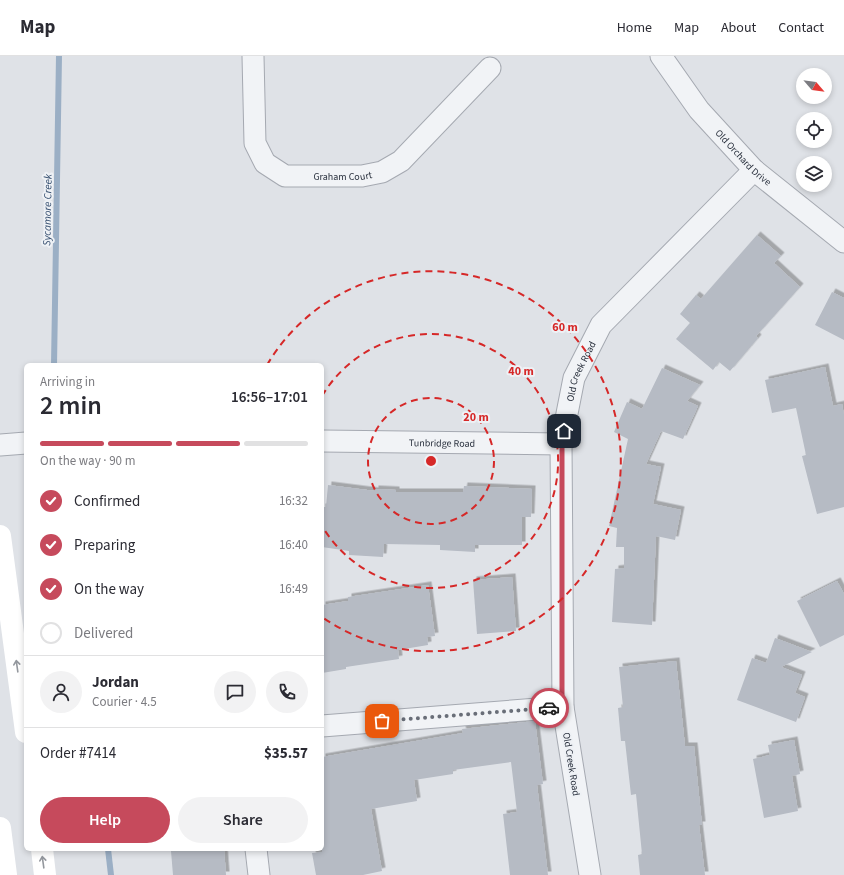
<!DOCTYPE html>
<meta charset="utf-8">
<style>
body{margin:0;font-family:"Source Sans 3",sans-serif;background:#f2f2f3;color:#2b2b33;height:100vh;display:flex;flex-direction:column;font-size:15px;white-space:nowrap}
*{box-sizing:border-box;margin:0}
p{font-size:13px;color:#7c7c81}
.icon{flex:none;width:22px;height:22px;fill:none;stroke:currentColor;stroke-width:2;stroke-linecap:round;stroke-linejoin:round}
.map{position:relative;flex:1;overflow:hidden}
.details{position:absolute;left:24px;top:307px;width:300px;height:488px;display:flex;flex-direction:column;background:#fff;border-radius:6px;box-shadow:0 2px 6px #0003}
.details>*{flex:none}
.needle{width:26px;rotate:118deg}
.fabs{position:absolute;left:796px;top:12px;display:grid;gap:8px}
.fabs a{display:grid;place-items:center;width:36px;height:36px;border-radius:50%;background:#fff;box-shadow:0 2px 6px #0003;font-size:20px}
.pin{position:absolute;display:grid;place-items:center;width:34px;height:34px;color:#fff;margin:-17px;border-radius:8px;box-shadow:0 2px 6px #0006}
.courier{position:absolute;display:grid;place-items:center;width:40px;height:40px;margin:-20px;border:3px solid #c64a5c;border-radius:50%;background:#fff;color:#222;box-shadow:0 1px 5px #0007}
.headline em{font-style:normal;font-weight:600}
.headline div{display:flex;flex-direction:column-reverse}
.headline{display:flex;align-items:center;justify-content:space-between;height:68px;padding:0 16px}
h1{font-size:26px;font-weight:600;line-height:30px}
.bar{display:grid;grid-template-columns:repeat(4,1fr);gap:6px 4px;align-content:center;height:48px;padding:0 16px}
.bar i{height:5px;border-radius:3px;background:#e1e1e2}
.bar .active{background:#c64a5c}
.bar p{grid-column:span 4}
.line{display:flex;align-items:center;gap:10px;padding:0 16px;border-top:1px solid #e1e1e2}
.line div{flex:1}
.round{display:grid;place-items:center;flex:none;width:42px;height:42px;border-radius:21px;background:#f2f2f3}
ol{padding:0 16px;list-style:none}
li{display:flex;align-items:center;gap:12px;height:44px}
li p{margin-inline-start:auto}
li .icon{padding:4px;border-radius:50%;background:#c64a5c;color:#fff;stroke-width:4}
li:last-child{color:#7c7c81}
li i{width:22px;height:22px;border:2px solid #e1e1e2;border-radius:50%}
.button{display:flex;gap:8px;margin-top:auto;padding:8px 16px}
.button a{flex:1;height:46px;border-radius:24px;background:#c64a5c;color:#fff;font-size:16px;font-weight:600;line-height:46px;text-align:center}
.button a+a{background:#f2f2f3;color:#2b2b33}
header{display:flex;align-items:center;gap:24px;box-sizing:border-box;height:56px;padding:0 20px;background:#fff;border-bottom:1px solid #e1e1e2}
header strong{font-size:19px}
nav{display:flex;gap:22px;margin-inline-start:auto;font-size:14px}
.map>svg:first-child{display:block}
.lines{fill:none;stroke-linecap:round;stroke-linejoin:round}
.stream{stroke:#9bafc5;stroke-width:6}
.building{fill:#b6bbc4;filter:url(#shadow)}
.street-casing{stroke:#a5a9b1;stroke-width:23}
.street{stroke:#f1f3f6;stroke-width:21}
.secondary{stroke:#fff;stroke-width:22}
.oneway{stroke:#94989e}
.done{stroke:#696e78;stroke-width:4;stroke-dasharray:0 7.2}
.route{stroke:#c64a5c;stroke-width:5}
.ring{fill:none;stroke:#d62828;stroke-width:2;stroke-dasharray:7 5}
.labels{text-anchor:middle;stroke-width:4;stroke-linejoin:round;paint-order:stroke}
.street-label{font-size:10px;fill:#29303d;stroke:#eef1f5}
.water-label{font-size:11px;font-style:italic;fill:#354e6f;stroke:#eef1f5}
.centre{fill:#d62828;stroke:#eef1f5;stroke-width:2}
.ring-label{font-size:12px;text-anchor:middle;font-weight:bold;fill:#d62828;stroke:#eef1f5;stroke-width:4;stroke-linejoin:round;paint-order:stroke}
</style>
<header>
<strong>Map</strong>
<nav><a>Home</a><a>Map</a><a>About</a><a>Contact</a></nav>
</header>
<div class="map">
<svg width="844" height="819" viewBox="0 0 844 819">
<defs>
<filter id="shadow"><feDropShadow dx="3.5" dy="-3.5" stdDeviation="0" flood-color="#0004"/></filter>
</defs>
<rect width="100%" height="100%" fill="#dfe2e7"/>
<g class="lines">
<!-- stream -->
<g class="stream">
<polyline points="54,309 59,0"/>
<polyline points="108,793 111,819"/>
</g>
</g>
<!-- building -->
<g class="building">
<polygon points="757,179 781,200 774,207 800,231 756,280 758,282 730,315 719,306 713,314 676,283 690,267 680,258 696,239 701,243"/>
<polygon points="832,236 844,242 844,284 815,269"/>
<polygon points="825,311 833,350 842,348 844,359 844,451 817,458 802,400 806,399 796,352 772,357 765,324"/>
<polygon points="662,312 700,329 687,345 698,350 683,383 661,375 646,408 661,411 653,448 681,454 675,484 656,480 652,569 612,566 615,513 624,512 624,491 616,491 617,472 609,470 628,383 614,376 627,346 642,353"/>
<polygon points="328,429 375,435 375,433 396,434 396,436 463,436 464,430 532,433 531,461 522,461 522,489 475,489 475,496 440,494 440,489 384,488 383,501 349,499 349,495 322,491 322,451 326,451"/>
<polygon points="512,521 516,575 477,578 473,524"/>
<polygon points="837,525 844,538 844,579 820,591 797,545"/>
<polygon points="428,529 435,580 427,581 428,589 398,594 399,603 346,611 346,613 322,617 322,549 348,545 348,541"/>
<polygon points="775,582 812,596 781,611 802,619 795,637 805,641 796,666 737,644 752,602 766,607"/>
<polygon points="676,605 685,690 694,690 702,769 699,769 705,819 640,819 638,799 642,798 636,738 631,739 625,685 621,685 618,652 623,651 619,611"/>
<polygon points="535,665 543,728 537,729 548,819 510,819 503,758 517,756 511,706 453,714 453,718 414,724 417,745 371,753 382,815 363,819 316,819 312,797 322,796 322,701 463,677 462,673"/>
<polygon points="794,684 800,718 792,720 798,755 764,762 753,703 770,699 768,689"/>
<polygon points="189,793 224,793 226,819 173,819 171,795"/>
</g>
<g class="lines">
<defs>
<g id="street">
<path id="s1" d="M253 0 255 87 265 107 285 120H362L382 116 401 105 490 12"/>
<path id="s2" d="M661 0 699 54 754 114 844 186"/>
<path id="s3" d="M322 385 561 388"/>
<polyline points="0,389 26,387"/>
<polyline points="322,670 563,651"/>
<polyline points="256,793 259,819"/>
<path id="s4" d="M590 819 563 651 561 388 574 322 601 269 754 114"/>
</g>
</defs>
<!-- street casing -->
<use href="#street" class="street-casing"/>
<!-- street -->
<use href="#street" class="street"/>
<!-- secondary -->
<g class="secondary">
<polyline points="0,480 26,676"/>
<polyline points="0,772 6,819"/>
<polyline points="42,793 45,819"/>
</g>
</g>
<!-- one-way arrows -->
<defs><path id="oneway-shaft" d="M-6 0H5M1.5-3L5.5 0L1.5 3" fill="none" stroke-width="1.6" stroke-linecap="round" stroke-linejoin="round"/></defs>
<g class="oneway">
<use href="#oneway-shaft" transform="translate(17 610) rotate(-98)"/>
<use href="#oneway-shaft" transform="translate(43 806) rotate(-98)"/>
</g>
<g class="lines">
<!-- done -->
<polyline class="done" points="382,665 549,652"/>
<!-- route -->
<polyline class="route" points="549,652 562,651 562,388 564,375"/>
</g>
<!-- distance rings -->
<g class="ring">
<circle cx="431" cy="405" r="63"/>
<path d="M322 340A127 127 0 1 1 322 470"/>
<path d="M267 309A190 190 0 1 1 322 561"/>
</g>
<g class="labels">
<!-- street labels -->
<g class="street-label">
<text dy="4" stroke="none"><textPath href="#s2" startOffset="131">Old Orchard Drive</textPath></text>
<text dy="4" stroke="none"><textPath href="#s1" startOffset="191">Graham Court</textPath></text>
<text dy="4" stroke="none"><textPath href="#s4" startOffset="509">Old Creek Road</textPath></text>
<text dy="4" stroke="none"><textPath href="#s3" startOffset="120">Tunbridge Road</textPath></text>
<text transform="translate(572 708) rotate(81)" y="4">Old Creek Road</text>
</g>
<!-- water labels -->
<g class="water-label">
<text transform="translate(47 154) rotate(-89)" y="4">Sycamore Creek</text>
</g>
</g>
<circle cx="431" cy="405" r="6" class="centre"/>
<g class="ring-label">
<text x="565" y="275">60 m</text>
<text x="521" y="319">40 m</text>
<text x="476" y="365">20 m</text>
</g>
</svg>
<div class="fabs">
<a><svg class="needle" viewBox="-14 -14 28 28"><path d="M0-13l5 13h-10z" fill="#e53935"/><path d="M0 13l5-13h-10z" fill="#7c7c81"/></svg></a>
<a><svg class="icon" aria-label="locate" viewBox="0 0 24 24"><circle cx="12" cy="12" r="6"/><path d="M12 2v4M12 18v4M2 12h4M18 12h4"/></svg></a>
<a><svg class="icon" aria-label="layers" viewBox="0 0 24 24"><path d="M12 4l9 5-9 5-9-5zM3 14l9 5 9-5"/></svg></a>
</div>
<div class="pin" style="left:382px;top:665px;background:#ea580c"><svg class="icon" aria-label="bag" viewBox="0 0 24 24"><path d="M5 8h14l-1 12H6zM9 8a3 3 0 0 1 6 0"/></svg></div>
<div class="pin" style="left:564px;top:375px;background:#1f2937"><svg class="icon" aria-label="home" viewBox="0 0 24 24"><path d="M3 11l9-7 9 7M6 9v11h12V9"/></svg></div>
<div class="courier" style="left:549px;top:652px"><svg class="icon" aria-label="car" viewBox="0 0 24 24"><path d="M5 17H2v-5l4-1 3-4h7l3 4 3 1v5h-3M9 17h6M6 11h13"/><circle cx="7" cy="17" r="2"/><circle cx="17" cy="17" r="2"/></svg></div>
<section class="details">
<div class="headline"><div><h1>2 min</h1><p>Arriving in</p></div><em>16:56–17:01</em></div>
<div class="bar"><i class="active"></i><i class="active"></i><i class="active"></i><i></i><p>On the way · 90 m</p></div>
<ol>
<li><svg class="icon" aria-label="check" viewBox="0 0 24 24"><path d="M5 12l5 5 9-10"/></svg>Confirmed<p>16:32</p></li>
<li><svg class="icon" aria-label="check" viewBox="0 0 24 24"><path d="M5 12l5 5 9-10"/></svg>Preparing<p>16:40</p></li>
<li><svg class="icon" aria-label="check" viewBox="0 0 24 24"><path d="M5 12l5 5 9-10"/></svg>On the way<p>16:49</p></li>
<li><i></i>Delivered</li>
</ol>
<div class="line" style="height:72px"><a class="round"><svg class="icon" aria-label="person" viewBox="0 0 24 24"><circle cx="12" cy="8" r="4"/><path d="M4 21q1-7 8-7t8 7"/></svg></a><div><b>Jordan</b><p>Courier · 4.5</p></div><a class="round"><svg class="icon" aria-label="chat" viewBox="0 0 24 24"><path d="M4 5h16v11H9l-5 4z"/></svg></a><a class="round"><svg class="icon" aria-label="phone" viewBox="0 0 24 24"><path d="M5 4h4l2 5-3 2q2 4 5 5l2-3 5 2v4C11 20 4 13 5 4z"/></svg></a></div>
<div class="line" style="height:52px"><div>Order #7414</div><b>$35.57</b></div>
<div class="button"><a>Help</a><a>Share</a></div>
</section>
</div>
